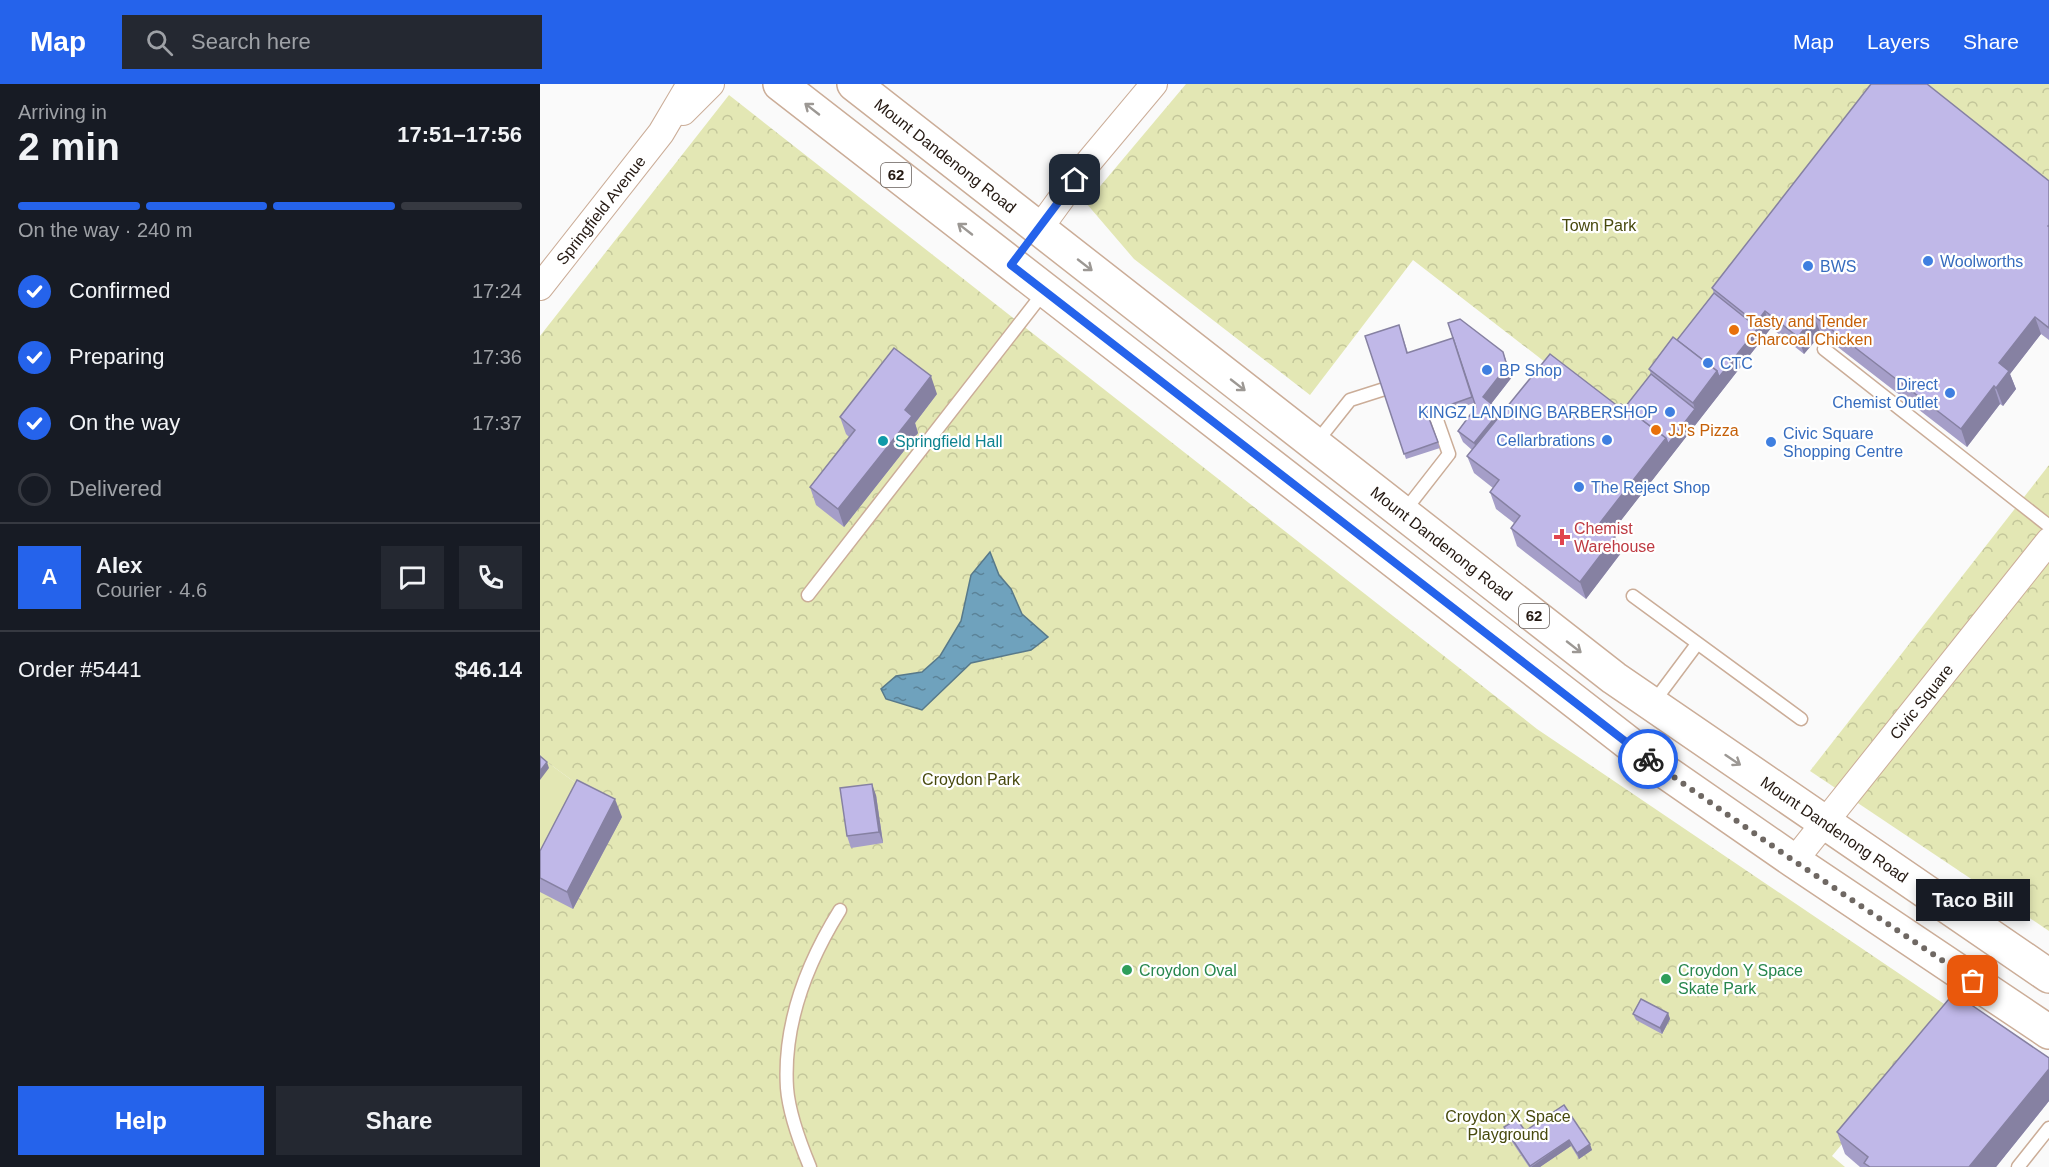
<!DOCTYPE html>
<meta charset="utf-8">
<style>
body{margin:0;font-family:Helvetica,sans-serif;background:#242831;color:#f1f3f6;height:100vh;display:flex;flex-direction:column;font-size:22px;white-space:nowrap}
*{box-sizing:border-box;margin:0}
p{font-size:20px;color:#9ea1a6}
.icon{flex:none;width:33px;height:33px;fill:none;stroke:currentColor;stroke-width:2;stroke-linecap:round;stroke-linejoin:round}
.map{position:relative;flex:1;overflow:hidden}
.details{display:flex;flex-direction:column;background:#171b24;width:540px}
.details>*{flex:none}
.pin{position:absolute;display:grid;place-items:center;width:51px;height:51px;color:#fff;margin:-26px;border-radius:12px;box-shadow:0 3px 9px #0006}
.courier{position:absolute;display:grid;place-items:center;width:60px;height:60px;margin:-30px;border:4px solid #2563eb;border-radius:50%;background:#fff;color:#222;box-shadow:0 2px 8px #0007}
.bubble{position:absolute;height:42px;border-radius:0px;background:#171b24;box-shadow:0 3px 9px #0003;font-size:20px;font-weight:700;line-height:42px;text-align:center}
.head em{font-style:normal;font-weight:700}
.head div{display:flex;flex-direction:column-reverse}
.head{display:flex;align-items:center;justify-content:space-between;height:102px;padding:0 18px}
h1{font-size:39px;font-weight:700;line-height:45px}
.bar{display:grid;grid-template-columns:repeat(4,1fr);gap:9px 6px;align-content:center;height:72px;padding:0 18px}
.bar i{height:8px;border-radius:4px;background:#363941}
.bar .selected{background:#2563eb}
.bar p{grid-column:span 4}
.line{display:flex;align-items:center;gap:15px;padding:0 18px;border-top:2px solid #363941}
.line div{flex:1}
.round{display:grid;place-items:center;flex:none;width:63px;height:63px;border-radius:0px;background:#242831}
ol{padding:0 18px;list-style:none}
li{display:flex;align-items:center;gap:18px;height:66px}
li p{margin-inline-start:auto}
li .icon{padding:6px;border-radius:50%;background:#2563eb;color:#fff;stroke-width:4}
li:last-child{color:#9ea1a6}
li i{width:33px;height:33px;border:3px solid #363941;border-radius:50%}
.action{display:flex;gap:12px;margin-top:auto;padding:12px 18px}
.action a{flex:1;height:69px;border-radius:0px;background:#2563eb;color:#fff;font-size:24px;font-weight:700;line-height:69px;text-align:center}
.action a+a{background:#242831;color:#f1f3f6}
header{display:flex;align-items:center;gap:36px;box-sizing:border-box;height:84px;padding:0 30px;background:#2563eb;color:#fff}
header strong{font-size:28px}
nav{display:flex;gap:33px;margin-inline-start:auto;font-size:21px}
.search{width:420px;height:54px;background:#242831;display:flex;align-items:center;gap:15px;box-sizing:border-box;padding:0 21px;border-radius:0px;color:#9ea1a6;font-size:22px}
main{display:flex;flex:1;min-height:0}
.map>svg:first-child{display:block}
.grass{fill:#e3e7b4}
.park{fill:url(#park-crowns)}
.water{fill:url(#water-ripples);stroke:#58798a;stroke-width:1.5}
.lines{fill:none;stroke-linecap:round;stroke-linejoin:round}
.lane-casing{stroke:#cbad98;stroke-width:15}
.street-casing{stroke:#cbad98;stroke-width:28}
.primary-casing{stroke:#cbad98;stroke-width:36}
.lane{stroke:#fff;stroke-width:12}
.street{stroke:#fff;stroke-width:26}
.primary{stroke:#fff;stroke-width:33}
.wall{fill:#a59ec8}
.shaded-wall{fill:#8681a2}
.building{fill:#c0b8e8;stroke:#8681a2;stroke-width:1.5}
.oneway{stroke:#9c9894}
.done{stroke:#6f6863;stroke-width:6;stroke-dasharray:0 10.8}
.route{stroke:#2563eb;stroke-width:8}
.shop-dot{fill:#3f7fe0;stroke:#fff;stroke-width:2}
.food-dot{fill:#e8710a;stroke:#fff;stroke-width:2}
.culture-dot{fill:#0f9aa8;stroke:#fff;stroke-width:2}
.health-dot{fill:#e0444e;stroke:#fff;stroke-width:2}
.leisure-dot{fill:#2e9e5b;stroke:#fff;stroke-width:2}
.labels{text-anchor:middle;stroke-width:4.5;stroke-linejoin:round;paint-order:stroke}
.shield{fill:#fff;stroke:#665e59;stroke-width:1.5}
.shield-label{font-size:15px;font-weight:bold;fill:#241912}
.street-label{font-size:16px;fill:#241912;stroke:#fff}
.park-label{font-size:16px;fill:#47490d;stroke:#fff}
.shop-label{font-size:16px;fill:#366cbe;stroke:#fff;text-anchor:start}
.food-label{font-size:16px;fill:#c56008;stroke:#fff;text-anchor:start}
.culture-label{font-size:16px;fill:#0d838f;stroke:#fff;text-anchor:start}
.health-label{font-size:16px;fill:#be3a42;stroke:#fff;text-anchor:start}
.leisure-label{font-size:16px;fill:#27864d;stroke:#fff;text-anchor:start}
</style>
<header>
<strong>Map</strong>
<div class="search"><svg class="icon" aria-label="search" viewBox="0 0 24 24"><circle cx="10" cy="10" r="6"/><path d="M15 15l6 6"/></svg>Search here</div>
<nav><a>Map</a><a>Layers</a><a>Share</a></nav>
</header>
<main>
<section class="details">
<div class="head"><div><h1>2 min</h1><p>Arriving in</p></div><em>17:51–17:56</em></div>
<div class="bar"><i class="selected"></i><i class="selected"></i><i class="selected"></i><i></i><p>On the way · 240 m</p></div>
<ol>
<li><svg class="icon" aria-label="check" viewBox="0 0 24 24"><path d="M5 12l5 5 9-10"/></svg>Confirmed<p>17:24</p></li>
<li><svg class="icon" aria-label="check" viewBox="0 0 24 24"><path d="M5 12l5 5 9-10"/></svg>Preparing<p>17:36</p></li>
<li><svg class="icon" aria-label="check" viewBox="0 0 24 24"><path d="M5 12l5 5 9-10"/></svg>On the way<p>17:37</p></li>
<li><i></i>Delivered</li>
</ol>
<div class="line" style="height:108px"><b class="round" style="background:#2563eb;color:#fff">A</b><div><b>Alex</b><p>Courier · 4.6</p></div><a class="round"><svg class="icon" aria-label="chat" viewBox="0 0 24 24"><path d="M4 5h16v11H9l-5 4z"/></svg></a><a class="round"><svg class="icon" aria-label="phone" viewBox="0 0 24 24"><path d="M5 4h4l2 5-3 2q2 4 5 5l2-3 5 2v4C11 20 4 13 5 4z"/></svg></a></div>
<div class="line" style="height:78px"><div>Order #5441</div><b>$46.14</b></div>
<div class="action"><a>Help</a><a>Share</a></div>
</section>
<div class="map">
<svg width="1509" height="1083" viewBox="0 0 1509 1083">
<defs>
<pattern id="park-crowns" width="20" height="18" patternUnits="userSpaceOnUse" patternTransform="scale(1.5)"><rect width="20" height="18" fill="#e3e7b4"/><path d="M2 6a3 3 0 1 1 6 0M12 15a3 3 0 1 1 6 0" fill="none" stroke="#c3c69a"/></pattern>
<pattern id="water-ripples" width="26" height="14" patternUnits="userSpaceOnUse" patternTransform="scale(1.5)"><rect width="26" height="14" fill="#6fa2bd"/><path d="M2 4q2-2 4 0t4 0M15 11q2-2 4 0t4 0" fill="none" stroke="#5b8398"/></pattern>
</defs>
<rect width="100%" height="100%" fill="#fafafa"/>
<!-- grass -->
<polygon class="grass" points="0,673 44,705 0,792"/>
<!-- park -->
<g class="park">
<polygon points="646,0 1351,0 1085,340 873,176 770,311 594,175 546,119"/>
<polygon points="1372,0 1509,0 1509,108"/>
<polygon points="189,11 997,645 1413,926 1292,1072 1305,1083 0,1083 0,792 44,705 0,673 0,252"/>
<polygon points="1509,381 1509,847 1270,687"/>
</g>
<!-- water -->
<polygon class="water" points="450,468 459,491 471,505 482,530 508,553 491,566 431,579 382,626 346,615 341,605 356,592 382,588 400,572 421,537 431,491"/>
<g class="lines">
<defs>
<g id="lane">
<polyline points="1284,265 1509,442"/>
<polyline points="775,360 810,316 857,301"/>
<polyline points="863,429 909,370 891,319"/>
<polyline points="268,511 504,208"/>
<polyline points="1093,512 1261,635"/>
<polyline points="1113,619 1157,560"/>
<path d="M270 1083C260 1059 249 1030 247 1004 243 940 267 879 300 826"/>
<polyline points="1478,1083 1509,1044"/>
</g>
<g id="street">
<polyline points="143,28 171,0"/>
<polyline points="499,145 542,86 614,0"/>
<path id="s1" d="M0 203 121 49 150 0"/>
<path id="s2" d="M1254 777 1509 457"/>
</g>
<g id="primary">
<polyline points="240,0 1127,689 1254,777 1509,948"/>
<path id="s3" d="M314 0 1074 594 1509 892"/>
</g>
</defs>
<!-- lane casing -->
<use href="#lane" class="lane-casing"/>
<!-- street casing -->
<use href="#street" class="street-casing"/>
<!-- primary casing -->
<use href="#primary" class="primary-casing"/>
<!-- lane -->
<use href="#lane" class="lane"/>
<!-- street -->
<use href="#street" class="street"/>
<!-- primary -->
<use href="#primary" class="primary"/>
</g>
<!-- wall -->
<g class="wall">
<polygon points="1509,97 1509,256 1501,250 1470,290 1476,305 1463,322 1460,320 1427,363 1281,250 1264,270 1231,244 1071,449 1081,469 1046,515 977,462 971,444 974,439 956,425 950,408 953,404 934,389 927,372 932,366 923,358 918,347 936,323 934,319 889,334 900,364 866,375 825,252 859,241 868,269 972,293 951,320 960,327 961,331 1085,323 1111,290 1109,285 1137,256 1174,209 1172,204"/>
<polygon points="397,310 375,339 378,349 304,443 276,421 270,403 309,353 306,350 300,333"/>
<polygon points="336,711 343,759 311,764 307,752"/>
<polygon points="82,733 33,825 0,808 0,767"/>
<polygon points="1128,929 1130,935 1122,950 1096,936 1093,930"/>
<polygon points="1509,974 1509,1017 1456,1083 1320,1083 1305,1070 1297,1048"/>
<polygon points="1024,1021 1052,1066 1039,1075 1031,1062 1000,1083 989,1083 966,1049 964,1043 985,1047"/>
</g>
<!-- shaded-wall -->
<g class="shaded-wall">
<polygon points="1225,227 1231,244 1065,457 1059,440 1126,354 1155,325 1153,319 1177,287 1218,244 1216,239"/>
<polygon points="1274,232 1281,250 1264,270 1258,253"/>
<polygon points="1495,233 1501,250 1470,290 1476,305 1463,322 1456,304 1459,279"/>
<polygon points="963,268 972,293 947,325 943,313"/>
<polygon points="391,292 397,310 375,339 378,349 304,443 298,425 365,326"/>
<polygon points="1454,302 1460,320 1427,363 1421,345"/>
<polygon points="960,327 964,339 939,371 934,359"/>
<polygon points="1075,452 1081,469 1046,515 1040,498"/>
<polygon points="7,678 9,684 0,696 0,687"/>
<polygon points="332,700 336,711 343,759 339,748"/>
<polygon points="75,715 82,733 33,825 27,808"/>
<polygon points="1128,929 1130,935 1122,950 1120,944"/>
<polygon points="1509,985 1509,1017 1456,1083 1429,1083"/>
<polygon points="1029,1056 1031,1062 1000,1083 991,1083"/>
<polygon points="1050,1060 1052,1066 1039,1075 1037,1069"/>
</g>
<!-- building -->
<g class="building">
<polygon points="1331,0 1387,0 1509,97 1509,141 1508,142 1509,143 1509,244 1495,233 1459,279 1469,287 1456,304 1454,302 1421,345 1274,232 1258,253 1225,227 1216,239 1172,204"/>
<polygon points="1174,209 1218,244 1179,293 1177,287 1137,256"/>
<polygon points="920,235 963,268 967,282 943,313 960,327 934,359 918,347 936,323 908,239"/>
<polygon points="859,241 867,269 913,254 932,313 887,329 898,358 864,370 825,252"/>
<polygon points="1133,253 1177,287 1153,319 1109,285"/>
<polygon points="354,264 391,292 365,326 372,332 298,425 270,403 315,346 300,333"/>
<polygon points="1010,270 1079,323 1081,320 1126,354 1059,440 1075,452 1040,498 971,444 980,432 950,408 959,396 927,372"/>
<polygon points="1111,290 1155,325 1128,360 1126,354 1085,323"/>
<polygon points="0,672 7,678 0,687"/>
<polygon points="37,696 75,715 27,808 0,794 0,767"/>
<polygon points="332,700 339,748 307,752 300,704"/>
<polygon points="1414,909 1509,974 1509,985 1429,1083 1330,1083 1324,1079 1328,1073 1297,1048"/>
<polygon points="1101,915 1128,929 1120,944 1093,930"/>
<polygon points="1024,1021 1050,1060 1037,1069 1029,1056 990,1082 964,1043 977,1035 985,1047"/>
</g>
<!-- one-way arrows -->
<defs><path id="oneway-shaft" d="M-6 0H5M1.5-3L5.5 0L1.5 3" fill="none" stroke-width="1.6" stroke-linecap="round" stroke-linejoin="round" transform="scale(1.5)"/></defs>
<g class="oneway">
<use href="#oneway-shaft" transform="translate(272 25) rotate(-142)"/>
<use href="#oneway-shaft" transform="translate(425 145) rotate(-142)"/>
<use href="#oneway-shaft" transform="translate(545 181) rotate(38)"/>
<use href="#oneway-shaft" transform="translate(698 301) rotate(38)"/>
<use href="#oneway-shaft" transform="translate(1034 563) rotate(38)"/>
<use href="#oneway-shaft" transform="translate(1193 676) rotate(34)"/>
</g>
<g class="lines">
<!-- done -->
<polyline class="done" points="1108,675 1254,777 1433,897"/>
<!-- route -->
<polyline class="route" points="535,96 471,181 1108,675"/>
</g>
<!-- markers -->
<g class="shop-dot">
<circle cx="1388" cy="177" r="6"/>
<circle cx="1268" cy="182" r="6"/>
<circle cx="1168" cy="279" r="6"/>
<circle cx="947" cy="286" r="6"/>
<circle cx="1410" cy="309" r="6"/>
<circle cx="1130" cy="328" r="6"/>
<circle cx="1067" cy="356" r="6"/>
<circle cx="1231" cy="358" r="6"/>
<circle cx="1039" cy="403" r="6"/>
</g>
<g class="food-dot">
<circle cx="1194" cy="246" r="6"/>
<circle cx="1116" cy="346" r="6"/>
</g>
<circle class="culture-dot" cx="343" cy="357" r="6"/>
<path class="health-dot" d="M1019 444h6v6h6v6h-6v6h-6v-6h-6v-6h6z"/>
<g class="leisure-dot">
<circle cx="587" cy="886" r="6"/>
<circle cx="1126" cy="895" r="6"/>
</g>
<g class="labels">
<!-- shield labels -->
<g class="shield">
<rect x="341" y="79" width="30" height="24" rx="4.5"/>
<rect x="979" y="520" width="30" height="24" rx="4.5"/>
</g>
<g class="shield-label">
<text x="356" y="96">62</text>
<text x="994" y="537">62</text>
</g>
<!-- street labels -->
<g class="street-label">
<text dy="6" stroke="none"><textPath href="#s3" startOffset="116">Mount Dandenong Road</textPath></text>
<text dy="6" stroke="none"><textPath href="#s1" startOffset="98">Springfield Avenue</textPath></text>
<text dy="6" stroke="none"><textPath href="#s3" startOffset="746">Mount Dandenong Road</textPath></text>
<text dy="6" stroke="none"><textPath href="#s2" startOffset="204">Civic Square</textPath></text>
<text dy="6" stroke="none"><textPath href="#s3" startOffset="1232">Mount Dandenong Road</textPath></text>
</g>
<!-- park labels -->
<g class="park-label">
<text x="1059" y="147">Town Park</text>
<text x="431" y="701">Croydon Park</text>
<text x="968" y="1038">Croydon X Space<tspan x="968" dy="18">Playground</tspan></text>
</g>
<!-- shop labels -->
<g class="shop-label">
<text x="1400" y="183">Woolworths</text>
<text x="1280" y="188">BWS</text>
<text x="1180" y="285">CTC</text>
<text x="959" y="292">BP Shop</text>
<text x="1398" y="306" text-anchor="end">Direct<tspan x="1398" dy="18">Chemist Outlet</tspan></text>
<text x="1118" y="334" text-anchor="end">KINGZ LANDING BARBERSHOP</text>
<text x="1243" y="355">Civic Square<tspan x="1243" dy="18">Shopping Centre</tspan></text>
<text x="1055" y="362" text-anchor="end">Cellarbrations</text>
<text x="1051" y="409">The Reject Shop</text>
</g>
<!-- food labels -->
<g class="food-label">
<text x="1206" y="243">Tasty and Tender<tspan x="1206" dy="18">Charcoal Chicken</tspan></text>
<text x="1128" y="352">JJ's Pizza</text>
</g>
<!-- culture labels -->
<g class="culture-label">
<text x="355" y="363">Springfield Hall</text>
</g>
<!-- health labels -->
<g class="health-label">
<text x="1034" y="450">Chemist<tspan x="1034" dy="18">Warehouse</tspan></text>
</g>
<!-- leisure labels -->
<g class="leisure-label">
<text x="599" y="892">Croydon Oval</text>
<text x="1138" y="892">Croydon Y Space<tspan x="1138" dy="18">Skate Park</tspan></text>
</g>
</g>
</svg>
<div class="pin" style="left:1433px;top:897px;background:#ea580c"><svg class="icon" aria-label="bag" viewBox="0 0 24 24"><path d="M5 8h14l-1 12H6zM9 8a3 3 0 0 1 6 0"/></svg></div>
<div class="pin" style="left:535px;top:96px;background:#1f2937"><svg class="icon" aria-label="home" viewBox="0 0 24 24"><path d="M3 11l9-7 9 7M6 9v11h12V9"/></svg></div>
<div class="courier" style="left:1108px;top:675px"><svg class="icon" aria-label="bike" viewBox="0 0 24 24"><circle cx="6" cy="16" r="4"/><circle cx="18" cy="16" r="4"/><path d="M6 16l4-8h5l3 8M10 8l3 8H6M13 5h3"/></svg></div>
<div class="bubble" style="left:1376px;top:795px;width:114px">Taco Bill</div>
</div>
</main>
